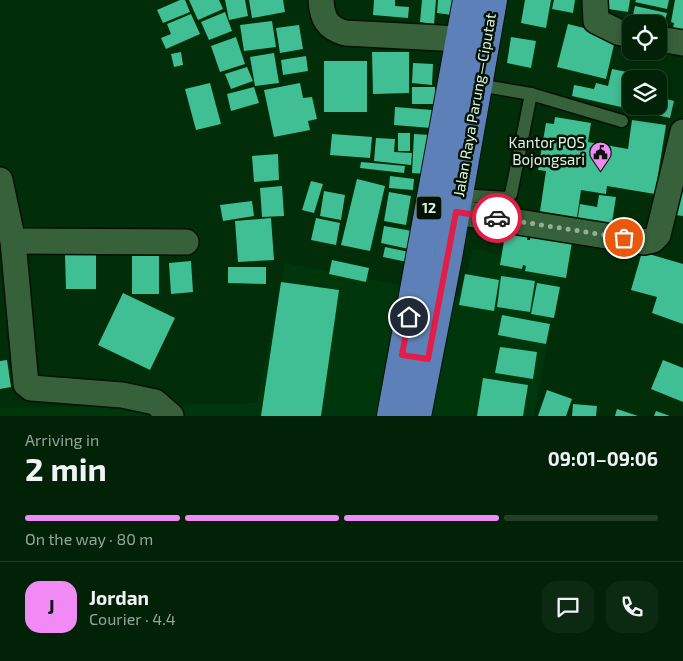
<!DOCTYPE html>
<meta charset="utf-8">
<style>
body{margin:0;font-family:"Exo 2",sans-serif;background:#0b2a11;color:#f1f3f6;height:100vh;display:flex;flex-direction:column;font-size:19px;white-space:nowrap}
*{box-sizing:border-box;margin:0}
p{font-size:16px;color:#96a49b}
.icon{flex:none;width:28px;height:28px;fill:none;stroke:currentColor;stroke-width:2;stroke-linecap:round;stroke-linejoin:round}
.map{position:relative;height:416px;overflow:hidden}
.sheet{display:flex;flex-direction:column;background:#012207;flex:1}
.sheet>*{flex:none}
.buttons{position:absolute;left:622px;top:15px;display:grid;gap:10px}
.buttons a{display:grid;place-items:center;width:45px;height:45px;border-radius:10px;background:#012207;box-shadow:0 2px 12px #0003,0 0 0 1px #233f28;font-size:25px}
.pin{position:absolute;display:grid;place-items:center;width:42px;height:42px;color:#fff;margin:-21px;border:2px solid #fff;border-radius:50%;box-shadow:0 1px 5px #0007}
.courier{position:absolute;display:grid;place-items:center;width:50px;height:50px;margin:-25px;border:4px solid #e11d48;border-radius:50%;background:#fff;color:#222;box-shadow:0 1px 6px #0007}
.summary em{font-style:normal;font-weight:700}
.summary div{display:flex;flex-direction:column-reverse}
.summary{display:flex;align-items:center;justify-content:space-between;height:85px;padding:0 25px}
h1{font-size:32px;font-weight:700;line-height:38px}
.bar{display:grid;grid-template-columns:repeat(4,1fr);gap:8px 5px;align-content:center;height:60px;padding:0 25px}
.bar i{height:6px;border-radius:4px;background:#233f28}
.bar .active{background:#f18af4}
.bar p{grid-column:span 4}
.line{display:flex;align-items:center;gap:12px;padding:0 25px;border-top:1px solid #233f28}
.line div{flex:1}
.round{display:grid;place-items:center;flex:none;width:52px;height:52px;border-radius:15px;background:#0b2a11}
.map>svg:first-child{display:block}
.built{fill:#00360c}
.building{fill:#41bf94}
.lines{fill:none;stroke-linecap:round;stroke-linejoin:round}
.service-casing{stroke:#011202;stroke-width:15}
.minor-casing{stroke:#011202;stroke-width:28}
.trunk-casing{stroke:#011202;stroke-width:30}
.service{stroke:#37613b;stroke-width:12}
.minor{stroke:#37613b;stroke-width:25}
.trunk{stroke:#5e80b8;stroke-width:28}
.done{stroke:#91b094;stroke-width:5;stroke-dasharray:0 9}
.route{stroke:#e11d48;stroke-width:6}
.labels{text-anchor:middle;stroke-width:5;stroke-linejoin:round;paint-order:stroke}
.shield{fill:#031204;stroke:#9cb29d;stroke-width:1}
.shield-label{font-size:14px;font-weight:bold;fill:#def6df}
.street-label{font-size:15px;fill:#def6df;stroke:#031204}
.poi-label{font-size:15px;fill:#def6df;stroke:#031204;text-anchor:end}
</style>
<div class="map">
<svg width="683" height="416" viewBox="0 0 683 416">
<rect width="100%" height="100%" fill="#012e09"/>
<!-- built -->
<polygon class="built" points="473,249 561,266 534,416 0,416 0,408 257,403 285,263 461,297"/>
<!-- building -->
<g class="building">
<polygon points="180,0 185,0 190,12 163,23 157,10"/>
<polygon points="189,0 219,0 223,9 198,20"/>
<polygon points="225,0 245,0 248,16 229,20"/>
<polygon points="249,0 283,0 285,12 252,18"/>
<polygon points="374,0 395,0 395,6 409,7 408,18 373,15"/>
<polygon points="422,0 436,0 434,24 420,22"/>
<polygon points="438,0 454,0 452,15 437,13"/>
<polygon points="525,0 551,0 546,28 521,23"/>
<polygon points="554,0 575,0 573,13 552,9"/>
<polygon points="603,0 630,0 628,12 602,8"/>
<polygon points="636,0 669,0 667,9 635,2"/>
<polygon points="675,0 683,0 683,30 673,28 674,23 671,22"/>
<polygon points="635,6 667,13 661,37 659,37 659,24 631,24"/>
<polygon points="225,12 232,31 209,40 201,22"/>
<polygon points="191,14 200,34 166,49 161,38 171,34 167,24"/>
<polygon points="272,21 276,47 244,51 240,25"/>
<polygon points="568,24 616,36 606,79 557,67"/>
<polygon points="299,25 303,49 280,53 276,28"/>
<polygon points="236,37 245,64 220,72 211,46"/>
<polygon points="511,37 536,41 531,68 507,63"/>
<polygon points="181,52 183,65 174,67 171,54"/>
<polygon points="372,52 409,52 409,93 373,94"/>
<polygon points="274,53 279,83 255,86 250,57"/>
<polygon points="306,56 308,71 283,75 281,60"/>
<rect x="324" y="61" width="43" height="51"/>
<polygon points="413,63 433,64 432,85 412,83"/>
<polygon points="247,67 253,81 231,89 225,74"/>
<polygon points="612,69 637,74 636,79 631,79 631,106 659,106 659,97 674,101 670,118 572,96 574,85 594,89 596,83 608,86"/>
<polygon points="210,83 221,124 196,130 185,89"/>
<polygon points="300,83 303,98 312,97 317,119 308,121 310,130 274,137 264,90"/>
<polygon points="254,87 259,103 231,111 227,94"/>
<rect x="412" y="87" width="23" height="17"/>
<polygon points="395,107 432,110 431,128 394,125"/>
<polygon points="555,117 591,123 588,142 628,149 632,120 666,125 655,194 607,186 606,194 581,190 576,224 539,218 546,171 538,170 546,123 554,124"/>
<rect x="398" y="133" width="12" height="18"/>
<polygon points="332,134 372,137 370,158 330,155"/>
<polygon points="414,134 430,135 427,174 412,173"/>
<polygon points="376,138 395,139 394,152 412,153 411,165 374,161"/>
<polygon points="278,154 279,180 254,182 252,156"/>
<polygon points="361,162 405,166 404,173 360,168"/>
<polygon points="390,176 414,179 413,190 389,188"/>
<polygon points="357,179 385,186 370,251 341,245"/>
<polygon points="311,181 323,184 314,213 302,210"/>
<polygon points="683,184 683,216 668,214"/>
<polygon points="282,186 284,216 262,217 260,188"/>
<polygon points="324,191 345,195 341,220 320,216"/>
<polygon points="389,192 411,196 406,225 384,221"/>
<polygon points="599,195 616,197 611,229 577,223 580,204 597,207"/>
<polygon points="252,201 254,216 223,221 220,205"/>
<polygon points="271,218 274,260 238,262 235,221"/>
<polygon points="316,218 340,223 336,245 311,240"/>
<polygon points="507,223 530,227 527,240 530,240 532,229 573,236 566,278 525,271 526,266 523,265 522,269 500,265"/>
<polygon points="384,226 412,231 409,249 381,243"/>
<polygon points="385,247 414,253 412,263 383,257"/>
<polygon points="642,252 683,264 683,324 652,313 657,297 631,290"/>
<polygon points="65,255 96,255 96,289 66,289"/>
<rect x="132" y="256" width="27" height="38"/>
<polygon points="332,260 369,268 366,282 329,274"/>
<polygon points="191,261 193,292 171,294 169,263"/>
<polygon points="228,267 266,267 266,284 228,283"/>
<polygon points="465,274 499,280 494,311 459,305"/>
<polygon points="501,276 535,281 530,312 497,307"/>
<polygon points="281,282 339,290 321,416 261,416"/>
<polygon points="537,283 560,287 554,318 531,314"/>
<polygon points="123,293 175,318 150,370 98,345"/>
<polygon points="502,315 550,324 546,344 498,335"/>
<polygon points="500,347 537,352 533,379 495,373"/>
<polygon points="7,360 11,387 0,389 0,361"/>
<polygon points="663,360 683,368 683,402 651,389"/>
<polygon points="483,378 528,385 523,416 477,416"/>
<polygon points="547,390 572,399 566,416 538,416"/>
<polygon points="573,404 597,406 596,416 572,416"/>
<polygon points="617,409 638,416 615,416"/>
<polygon points="656,411 670,416 654,416"/>
</g>
<g class="lines">
<defs>
<g id="service">
<polyline points="478,85 531,94 622,121"/>
<polyline points="459,195 508,198 511,194 531,94"/>
</g>
<g id="minor">
<path d="M321 0C322 18 327 28 345 33L460 39"/>
<polyline points="595,0 596,21 618,32 631,35"/>
<polyline points="659,39 683,43"/>
<polyline points="0,180 13,241 26,384 31,388 122,395 155,402 171,416"/>
<polyline points="456,212 644,242 653,240 658,235 683,132"/>
<polyline points="13,241 186,242"/>
</g>
<g id="trunk">
<polyline points="391,416 467,0"/>
<polyline points="417,416 448,257 493,0"/>
</g>
</defs>
<!-- service casing -->
<use href="#service" class="service-casing"/>
<!-- minor casing -->
<use href="#minor" class="minor-casing"/>
<!-- trunk casing -->
<use href="#trunk" class="trunk-casing"/>
<!-- service -->
<use href="#service" class="service"/>
<!-- minor -->
<use href="#minor" class="minor"/>
<!-- trunk -->
<use href="#trunk" class="trunk"/>
</g>
<g class="lines">
<!-- done -->
<polyline class="done" points="497,218 624,238"/>
<!-- route -->
<polyline class="route" points="409,317 402,355 428,359 456,212 497,218"/>
</g>
<!-- icons -->
<defs>
<symbol id="civic-pin" viewBox="-11 -11 22 30"><path d="M0 17L-7.5 6A9.5 9.5 0 1 1 7.5 6Z" fill="#f18af4" stroke="#031204"/><path d="M-.6-6.5H3V-4.5H.6V-3L4-1V1h2V6H-6V1h2V-1L-.6-3ZM-1.2 2.5V6h2.4V2.5Z" fill="#111"/></symbol>
</defs>
<g fill-rule="evenodd">
<use href="#civic-pin" x="588" y="140" width="25" height="34"/>
</g>
<g class="labels">
<!-- shield labels -->
<rect class="shield" x="416.5" y="196.5" width="25" height="23" rx="4"/>
<g class="shield-label">
<text x="429" y="213">12</text>
</g>
<!-- street labels -->
<g class="street-label">
<text transform="translate(475 105) rotate(-80)" y="5">Jalan Raya Parung—Ciputat</text>
</g>
<!-- poi labels -->
<g class="poi-label">
<text x="585" y="148">Kantor POS<tspan x="585" dy="17">Bojongsari</tspan></text>
</g>
</g>
</svg>
<div class="buttons">
<a><svg class="icon" aria-label="locate" viewBox="0 0 24 24"><circle cx="12" cy="12" r="6"/><path d="M12 2v4M12 18v4M2 12h4M18 12h4"/></svg></a>
<a><svg class="icon" aria-label="layers" viewBox="0 0 24 24"><path d="M12 4l9 5-9 5-9-5zM3 14l9 5 9-5"/></svg></a>
</div>
<div class="pin" style="left:624px;top:238px;background:#ea580c"><svg class="icon" aria-label="bag" viewBox="0 0 24 24"><path d="M5 8h14l-1 12H6zM9 8a3 3 0 0 1 6 0"/></svg></div>
<div class="pin" style="left:409px;top:317px;background:#1f2937"><svg class="icon" aria-label="home" viewBox="0 0 24 24"><path d="M3 11l9-7 9 7M6 9v11h12V9"/></svg></div>
<div class="courier" style="left:497px;top:218px"><svg class="icon" aria-label="car" viewBox="0 0 24 24"><path d="M5 17H2v-5l4-1 3-4h7l3 4 3 1v5h-3M9 17h6M6 11h13"/><circle cx="7" cy="17" r="2"/><circle cx="17" cy="17" r="2"/></svg></div>
</div>
<section class="sheet">
<div class="summary"><div><h1>2 min</h1><p>Arriving in</p></div><em>09:01–09:06</em></div>
<div class="bar"><i class="active"></i><i class="active"></i><i class="active"></i><i></i><p>On the way · 80 m</p></div>
<div class="line" style="height:90px"><b class="round" style="background:#f18af4;color:#111">J</b><div><b>Jordan</b><p>Courier · 4.4</p></div><a class="round"><svg class="icon" aria-label="chat" viewBox="0 0 24 24"><path d="M4 5h16v11H9l-5 4z"/></svg></a><a class="round"><svg class="icon" aria-label="phone" viewBox="0 0 24 24"><path d="M5 4h4l2 5-3 2q2 4 5 5l2-3 5 2v4C11 20 4 13 5 4z"/></svg></a></div>
</section>
